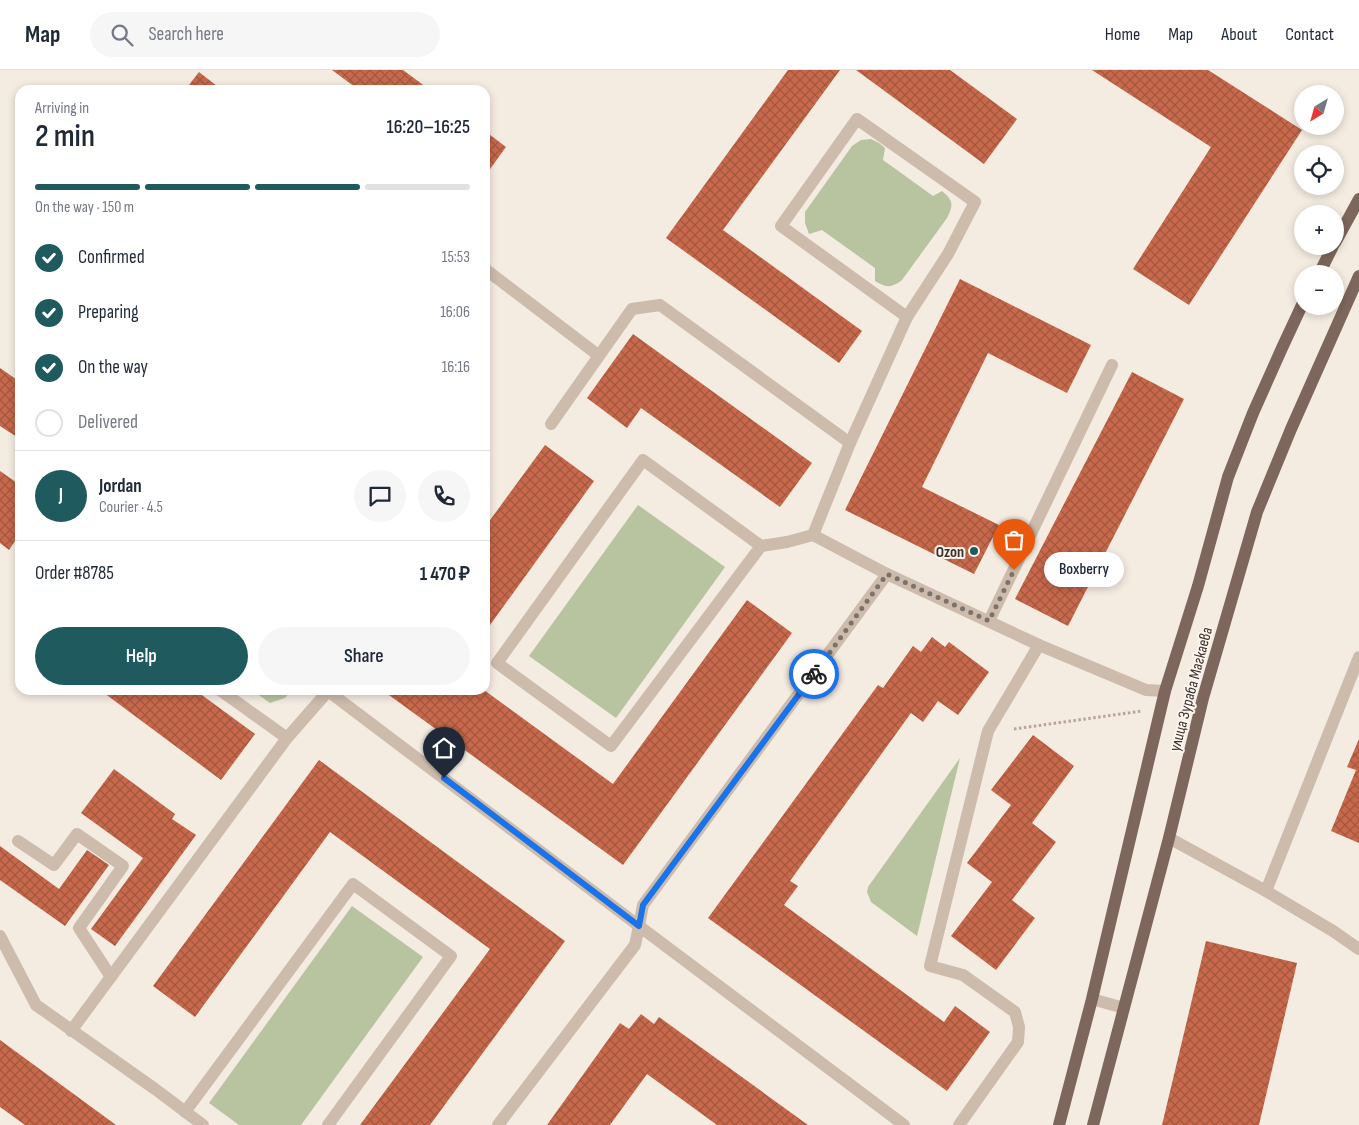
<!DOCTYPE html>
<meta charset="utf-8">
<style>
body{margin:0;font-family:"Sofia Sans Condensed",sans-serif;background:#f6f6f7;color:#1f2937;height:100vh;display:flex;flex-direction:column;font-size:19px;white-space:nowrap}
*{box-sizing:border-box;margin:0}
p{font-size:16px;color:#747a83}
.icon{flex:none;width:28px;height:28px;fill:none;stroke:currentColor;stroke-width:2;stroke-linecap:round;stroke-linejoin:round}
.map{position:relative;flex:1;overflow:hidden}
.sheet{position:absolute;left:15px;top:15px;width:475px;height:610px;display:flex;flex-direction:column;background:#fff;border-radius:15px;box-shadow:0 2px 8px #0003}
.sheet>*{flex:none}
.needle{width:32px;rotate:217deg}
.buttons{position:absolute;left:1294px;top:15px;display:grid;gap:10px}
.buttons a{display:grid;place-items:center;width:50px;height:50px;border-radius:50%;background:#fff;box-shadow:0 2px 8px #0003;font-size:25px}
.pin{position:absolute;display:grid;place-items:center;width:42px;height:42px;color:#fff;margin:-51px -21px;border-radius:50% 50% 50% 0;rotate:-45deg;box-shadow:0 0 5px #0007}
.pin .icon{rotate:45deg}
.courier{position:absolute;display:grid;place-items:center;width:50px;height:50px;margin:-25px;border:4px solid #1a73e8;border-radius:50%;background:#fff;color:#222;box-shadow:0 1px 6px #0007}
.bubble{position:absolute;height:35px;border-radius:18px;background:#fff;box-shadow:0 2px 8px #0003;font-size:16px;font-weight:600;line-height:35px;text-align:center}
.headline em{font-style:normal;font-weight:600}
.headline div{display:flex;flex-direction:column-reverse}
.headline{display:flex;align-items:center;justify-content:space-between;height:85px;padding:0 20px}
h1{font-size:32px;font-weight:600;line-height:38px}
.bar{display:grid;grid-template-columns:repeat(4,1fr);gap:8px 5px;align-content:center;height:60px;padding:0 20px}
.bar i{height:6px;border-radius:4px;background:#e0e1e3}
.bar .selected{background:#1f5a5e}
.bar p{grid-column:span 4}
.line{display:flex;align-items:center;gap:12px;padding:0 20px;border-top:1px solid #e0e1e3}
.line div{flex:1}
.round{display:grid;place-items:center;flex:none;width:52px;height:52px;border-radius:26px;background:#f6f6f7}
ol{padding:0 20px;list-style:none}
li{display:flex;align-items:center;gap:15px;height:55px}
li p{margin-inline-start:auto}
li .icon{padding:5px;border-radius:50%;background:#1f5a5e;color:#fff;stroke-width:4}
li:last-child{color:#747a83}
li i{width:28px;height:28px;border:2px solid #e0e1e3;border-radius:50%}
.cta{display:flex;gap:10px;margin-top:auto;padding:10px 20px}
.cta a{flex:1;height:58px;border-radius:30px;background:#1f5a5e;color:#fff;font-size:20px;font-weight:600;line-height:58px;text-align:center}
.cta a+a{background:#f6f6f7;color:#1f2937}
header{display:flex;align-items:center;gap:30px;box-sizing:border-box;height:70px;padding:0 25px;background:#fff;border-bottom:1px solid #e0e1e3}
header strong{font-size:24px}
nav{display:flex;gap:28px;margin-inline-start:auto;font-size:18px}
.search{width:350px;height:45px;background:#f6f6f7;display:flex;align-items:center;gap:12px;box-sizing:border-box;padding:0 18px;border-radius:28px;color:#747a83;font-size:19px}
.map>svg:first-child{display:block}
.green{fill:#b8c4a0}
.building{fill:url(#building-cross-hatch)}
.lines{fill:none;stroke-linecap:round;stroke-linejoin:round}
.path{stroke:#b9a596;stroke-width:3;stroke-dasharray:2.5 2.5;stroke-linecap:butt}
.minor{stroke:#cdbbac;stroke-width:12}
.major{stroke:#7d675c;stroke-width:12}
.done{stroke:#7c716b;stroke-width:5;stroke-dasharray:0 9}
.route{stroke:#1a73e8;stroke-width:6}
.poi-dot{fill:#1f5a5e;stroke:#fbf5ee;stroke-width:2}
.labels{text-anchor:middle;stroke-width:4;stroke-linejoin:round;paint-order:stroke}
.poi-label{font-size:16px;font-weight:bold;fill:#3b302b;stroke:#fbf5ee;text-anchor:end}
.street-label{font-size:16px;fill:#3b302b;stroke:#fbf5ee}
</style>
<header>
<strong>Map</strong>
<div class="search"><svg class="icon" aria-label="search" viewBox="0 0 24 24"><circle cx="10" cy="10" r="6"/><path d="M15 15l6 6"/></svg>Search here</div>
<nav><a>Home</a><a>Map</a><a>About</a><a>Contact</a></nav>
</header>
<div class="map">
<svg width="1359" height="1055" viewBox="0 0 1359 1055">
<defs>
<pattern id="building-cross-hatch" width="8" height="8" patternUnits="userSpaceOnUse" patternTransform="scale(1.25)"><rect width="8" height="8" fill="#c8694b"/><path d="M0 0l8 8M0 8l8-8" fill="none" stroke="#a4573f"/></pattern>
</defs>
<rect width="100%" height="100%" fill="#f4ebe1"/>
<!-- green -->
<g class="green">
<path d="M871 69 879 73 885 78 883 90 933 126 942 121C953 130 954 135 947 148L902 210C892 218 886 218 875 211V198L822 160 809 164 805 153V142L852 76 861 70Z"/>
<polygon points="638,435 725,497 616,648 529,586"/>
<polygon points="252,620 291,620 285,628 270,633"/>
<polygon points="960,688 917,866 871,832 867,822 868,817"/>
<polygon points="352,836 423,887 301,1055 239,1055 209,1033"/>
</g>
<!-- building -->
<g class="building">
<polygon points="332,0 403,0 430,20 359,20"/>
<polygon points="788,0 840,0 723,160 862,261 839,293 666,168"/>
<polygon points="856,0 950,0 1017,49 984,94"/>
<polygon points="1092,0 1208,0 1302,60 1189,235 1133,199 1211,77"/>
<polygon points="199,2 222,20 185,20"/>
<polygon points="485,61 506,77 485,106"/>
<polygon points="960,209 1091,275 1067,323 988,283 922,417 999,455 974,504 845,440"/>
<polygon points="633,264 812,393 780,437 641,338 627,358 587,328"/>
<polygon points="0,298 20,312 20,369 0,356"/>
<polygon points="1132,302 1184,329 1068,556 1015,529"/>
<polygon points="545,375 594,411 485,562 485,457"/>
<polygon points="0,401 20,415 20,464 9,480 0,473"/>
<polygon points="747,530 792,563 623,795 382,620 484,620 613,714"/>
<polygon points="932,567 945,577 949,572 989,602 958,645 938,631 923,652 911,643 790,811 798,816 784,835 944,952 955,936 990,962 947,1021 708,848 878,615 883,618 913,576 921,582"/>
<polygon points="100,620 195,620 255,664 221,710"/>
<polygon points="1033,665 1074,696 1032,753 1056,772 1012,830 1035,848 996,900 951,866 992,812 967,793 1011,735 991,720"/>
<polygon points="1359,669 1359,773 1331,761 1356,700 1347,697"/>
<polygon points="319,690 565,871 430,1055 360,1055 490,879 330,762 195,947 153,916"/>
<polygon points="114,699 175,744 172,749 196,765 115,876 91,859 143,788 81,743"/>
<polygon points="0,776 59,819 87,780 109,795 65,856 0,810"/>
<polygon points="1206,871 1297,893 1259,1055 1162,1055"/>
<polygon points="641,944 654,954 659,947 808,1055 717,1055 647,1004 610,1055 547,1055 620,953 629,959"/>
<polygon points="0,970 116,1055 25,1055 0,1037"/>
</g>
<g class="lines">
<!-- path -->
<polyline class="path" points="1014,659 1142,641"/>
<!-- minor -->
<g class="minor">
<polygon points="857,49 975,132 948,184 907,247 781,156"/>
<polyline points="485,199 598,285"/>
<polyline points="551,354 632,239 660,235 850,373"/>
<polygon points="643,390 761,476 611,676 497,593"/>
<polyline points="813,465 850,373 907,247"/>
<polyline points="761,476 787,472 813,465 887,504"/>
<polyline points="989,551 1112,295"/>
<polyline points="220,620 287,668"/>
<polyline points="328,621 639,856 635,875 498,1055"/>
<polyline points="1169,768 1266,821 1333,861 1359,879"/>
<polyline points="18,771 54,795 77,764 123,796 79,858 111,907"/>
<polyline points="1266,821 1359,587"/>
<polyline points="0,866 36,935 155,1019 203,1055"/>
<polyline points="1092,929 1124,938"/>
<polyline points="71,961 287,668 329,620"/>
<polyline points="185,1042 353,814 451,886 328,1055"/>
<polyline points="904,1055 639,856 643,835 887,504 1039,575 1146,620 1165,621"/>
<polyline points="959,1055 1018,972 1019,957 1015,942 963,905 930,896 988,661 1039,575"/>
</g>
<!-- major -->
<g class="major">
<polyline points="1335,173 1359,129"/>
<polyline points="1319,204 1333,176"/>
<polyline points="1059,1055 1092,929 1165,621 1198,516 1228,407 1253,343 1282,278 1302,235"/>
<polyline points="1093,1055 1169,768 1203,628 1257,442 1291,359 1359,206"/>
</g>
</g>
<g class="lines">
<!-- done -->
<polyline class="done" points="814,604 887,504 989,551 1014,500"/>
<!-- route -->
<polyline class="route" points="444,708 639,856 643,835 814,604"/>
</g>
<!-- markers -->
<circle class="poi-dot" cx="974" cy="481" r="5"/>
<g class="labels">
<!-- poi labels -->
<g class="poi-label">
<text x="964" y="487">Ozon</text>
</g>
<!-- street labels -->
<g class="street-label">
<text transform="translate(1190 619) rotate(-75)" y="6">улица Зураба Магкаева</text>
</g>
</g>
</svg>
<div class="buttons">
<a><svg class="needle" viewBox="-14 -14 28 28"><path d="M0-13l5 13h-10z" fill="#e53935"/><path d="M0 13l5-13h-10z" fill="#747a83"/></svg></a>
<a><svg class="icon" aria-label="locate" viewBox="0 0 24 24"><circle cx="12" cy="12" r="6"/><path d="M12 2v4M12 18v4M2 12h4M18 12h4"/></svg></a>
<a>+</a>
<a>−</a>
</div>
<div class="pin" style="left:1014px;top:500px;background:#ea580c"><svg class="icon" aria-label="bag" viewBox="0 0 24 24"><path d="M5 8h14l-1 12H6zM9 8a3 3 0 0 1 6 0"/></svg></div>
<div class="pin" style="left:444px;top:708px;background:#1f2937"><svg class="icon" aria-label="home" viewBox="0 0 24 24"><path d="M3 11l9-7 9 7M6 9v11h12V9"/></svg></div>
<div class="courier" style="left:814px;top:604px"><svg class="icon" aria-label="bike" viewBox="0 0 24 24"><circle cx="6" cy="16" r="4"/><circle cx="18" cy="16" r="4"/><path d="M6 16l4-8h5l3 8M10 8l3 8H6M13 5h3"/></svg></div>
<div class="bubble" style="left:1044px;top:482px;width:80px">Boxberry</div>
<section class="sheet">
<div class="headline"><div><h1>2 min</h1><p>Arriving in</p></div><em>16:20–16:25</em></div>
<div class="bar"><i class="selected"></i><i class="selected"></i><i class="selected"></i><i></i><p>On the way · 150 m</p></div>
<ol>
<li><svg class="icon" aria-label="check" viewBox="0 0 24 24"><path d="M5 12l5 5 9-10"/></svg>Confirmed<p>15:53</p></li>
<li><svg class="icon" aria-label="check" viewBox="0 0 24 24"><path d="M5 12l5 5 9-10"/></svg>Preparing<p>16:06</p></li>
<li><svg class="icon" aria-label="check" viewBox="0 0 24 24"><path d="M5 12l5 5 9-10"/></svg>On the way<p>16:16</p></li>
<li><i></i>Delivered</li>
</ol>
<div class="line" style="height:90px"><b class="round" style="background:#1f5a5e;color:#fff">J</b><div><b>Jordan</b><p>Courier · 4.5</p></div><a class="round"><svg class="icon" aria-label="chat" viewBox="0 0 24 24"><path d="M4 5h16v11H9l-5 4z"/></svg></a><a class="round"><svg class="icon" aria-label="phone" viewBox="0 0 24 24"><path d="M5 4h4l2 5-3 2q2 4 5 5l2-3 5 2v4C11 20 4 13 5 4z"/></svg></a></div>
<div class="line" style="height:65px"><div>Order #8785</div><b>1 470 ₽</b></div>
<div class="cta"><a>Help</a><a>Share</a></div>
</section>
</div>
